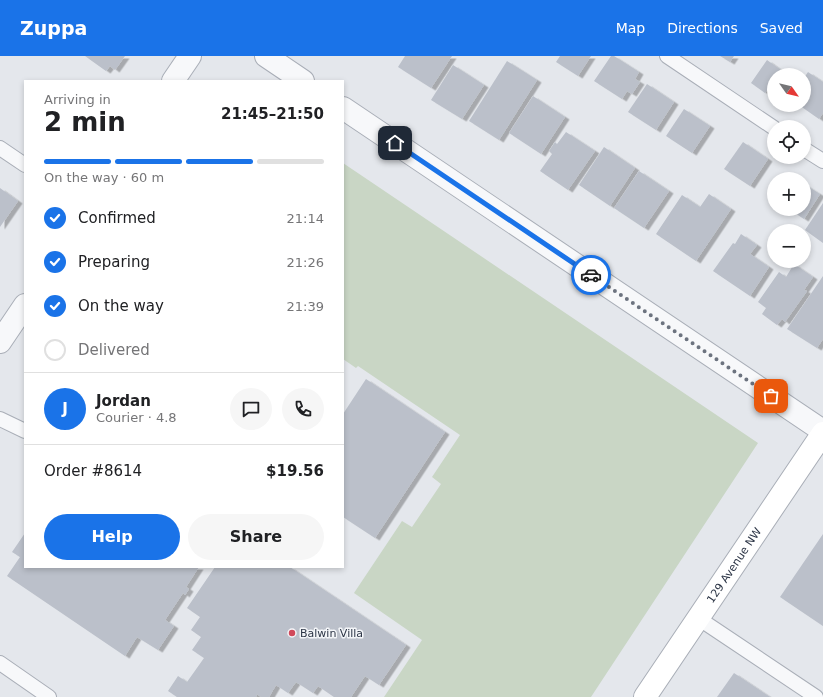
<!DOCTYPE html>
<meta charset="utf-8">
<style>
body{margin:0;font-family:"DejaVu Sans",sans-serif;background:#f6f6f6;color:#202124;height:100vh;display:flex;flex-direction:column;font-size:15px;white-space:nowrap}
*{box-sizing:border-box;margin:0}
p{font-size:13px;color:#757577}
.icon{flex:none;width:22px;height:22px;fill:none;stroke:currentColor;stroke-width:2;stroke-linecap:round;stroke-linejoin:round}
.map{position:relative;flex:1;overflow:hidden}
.panel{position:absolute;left:24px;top:24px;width:320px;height:488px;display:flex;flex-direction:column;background:#fff;border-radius:0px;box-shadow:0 2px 6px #0003}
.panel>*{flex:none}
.needle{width:26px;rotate:124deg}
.controls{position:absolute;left:767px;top:12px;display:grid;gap:8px}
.controls a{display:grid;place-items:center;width:44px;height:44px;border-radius:50%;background:#fff;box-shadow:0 2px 6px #0003;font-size:20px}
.pin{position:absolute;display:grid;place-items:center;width:34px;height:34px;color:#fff;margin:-17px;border-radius:8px;box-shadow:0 2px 6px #0006}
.courier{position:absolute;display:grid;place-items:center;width:40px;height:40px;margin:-20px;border:3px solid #1a73e8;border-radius:50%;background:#fff;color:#222;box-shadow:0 1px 5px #0007}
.overview em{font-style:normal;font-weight:800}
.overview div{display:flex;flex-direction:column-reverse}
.overview{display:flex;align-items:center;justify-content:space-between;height:68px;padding:0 20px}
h1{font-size:26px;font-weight:800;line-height:30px}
.bar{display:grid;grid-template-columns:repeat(4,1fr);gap:6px 4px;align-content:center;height:48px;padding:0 20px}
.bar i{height:5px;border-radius:3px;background:#e0e0e0}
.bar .current{background:#1a73e8}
.bar p{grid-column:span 4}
.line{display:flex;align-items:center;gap:10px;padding:0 20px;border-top:1px solid #e0e0e0}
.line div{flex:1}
.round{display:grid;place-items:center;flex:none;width:42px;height:42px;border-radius:21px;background:#f6f6f6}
ol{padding:0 20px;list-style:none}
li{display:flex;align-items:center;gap:12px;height:44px}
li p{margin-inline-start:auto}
li .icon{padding:4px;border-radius:50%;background:#1a73e8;color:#fff;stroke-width:4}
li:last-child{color:#757577}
li i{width:22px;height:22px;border:2px solid #e0e0e0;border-radius:50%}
.primary-button{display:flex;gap:8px;margin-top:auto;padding:8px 20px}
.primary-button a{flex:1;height:46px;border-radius:24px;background:#1a73e8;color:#fff;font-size:16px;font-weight:800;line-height:46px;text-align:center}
.primary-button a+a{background:#f6f6f6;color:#202124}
header{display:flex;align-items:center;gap:24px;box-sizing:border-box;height:56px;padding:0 20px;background:#1a73e8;color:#fff}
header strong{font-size:19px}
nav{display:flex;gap:22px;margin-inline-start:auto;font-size:14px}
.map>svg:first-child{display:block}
.green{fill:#c9d6c5}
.building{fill:#bbc0ca;filter:url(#shadow)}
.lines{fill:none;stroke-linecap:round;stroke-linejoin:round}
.lane-casing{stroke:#a9aeb7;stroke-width:16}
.street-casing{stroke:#a9aeb7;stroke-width:24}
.secondary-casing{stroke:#a9aeb7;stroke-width:24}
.lane{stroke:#f7f8fa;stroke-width:14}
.street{stroke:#f7f8fa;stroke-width:22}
.secondary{stroke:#fff;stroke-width:22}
.done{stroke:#6c737f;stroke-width:4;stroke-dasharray:0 7.2}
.route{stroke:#1a73e8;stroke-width:5}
.poi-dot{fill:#d1495b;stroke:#f4f6f9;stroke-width:1.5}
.labels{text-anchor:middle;stroke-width:3;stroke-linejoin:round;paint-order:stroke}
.street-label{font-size:11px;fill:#2b3445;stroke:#f4f6f9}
.poi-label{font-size:11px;fill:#2b3445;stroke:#f4f6f9;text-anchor:start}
</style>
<header>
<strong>Zuppa</strong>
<nav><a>Map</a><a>Directions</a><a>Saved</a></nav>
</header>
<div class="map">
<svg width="823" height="641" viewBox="0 0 823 641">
<defs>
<filter id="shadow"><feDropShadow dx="4.5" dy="2.5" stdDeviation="0" flood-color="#0004"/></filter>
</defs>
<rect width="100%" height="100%" fill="#e4e7ec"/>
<!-- green -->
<polygon class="green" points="343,107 758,387 591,641 384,641 422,584 354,537 402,465 412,471 441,428 432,421 460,379 358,310 356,312 343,303"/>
<!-- building -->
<g class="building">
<polygon points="85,0 125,0 115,14 110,10 106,15"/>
<polygon points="405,0 452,0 431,32 398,11"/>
<polygon points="560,0 591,0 578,20 556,6"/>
<polygon points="611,0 614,0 639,16 635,23 640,26 632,38 627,35 622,43 594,25"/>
<polygon points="720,0 734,0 730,6"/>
<polygon points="767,4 781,14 778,19 774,19 774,25 765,37 751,27"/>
<polygon points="507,5 537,24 499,84 469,65"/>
<polygon points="453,9 484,29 462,63 431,44"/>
<polygon points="808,16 823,26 823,57 819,63 799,49 804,49 804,22"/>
<polygon points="647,28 674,46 656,74 628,56"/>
<polygon points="533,40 565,61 541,98 509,77"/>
<polygon points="684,53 710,70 692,97 666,80"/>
<polygon points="566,76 595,95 568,134 540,115 552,98 549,95 555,86 557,88"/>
<polygon points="743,86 768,103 750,130 724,113"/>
<polygon points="604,91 635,112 610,150 579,129"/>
<polygon points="639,115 669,135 644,172 614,152"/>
<polygon points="804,128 820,138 804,163 789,153 804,153"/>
<polygon points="0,132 18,145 0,171"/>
<polygon points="709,138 731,153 696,205 656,178 682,139 700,151"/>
<polygon points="823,147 823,187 805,174"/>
<polygon points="741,178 757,189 750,198 769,211 750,240 713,215 733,187 735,188"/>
<polygon points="794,208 813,221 804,234 807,235 785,266 782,263 777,269 762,258 766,252 758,246 779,216 786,221"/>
<polygon points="823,220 823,283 817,292 787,273"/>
<polygon points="366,323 445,376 375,482 343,461 343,358"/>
<polygon points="25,477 25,511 199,511 186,531 189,533 185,539 183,537 165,564 174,570 158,594 137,581 125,600 7,520 20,501 12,496"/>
<polygon points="823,478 823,570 780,541"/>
<polygon points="215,511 290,511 406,589 379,629 365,620 351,641 334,641 318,630 313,637 296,626 288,637 276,629 269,641 261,641 257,638 256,641 177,641 168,635 178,620 187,626 204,602 192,594 201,581 191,574 200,561 187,552"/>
<polygon points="734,617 770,641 717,641"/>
</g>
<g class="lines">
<defs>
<g id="lane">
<polyline points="667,0 774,72"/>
<polyline points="0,92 25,109"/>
<polyline points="804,93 823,105"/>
<polyline points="0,363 25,375"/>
<polyline points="698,562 816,641"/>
<polyline points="0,607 49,641"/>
</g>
<g id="street">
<polyline points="266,0 303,25"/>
<polyline points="173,25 190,0"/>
<polyline points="343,52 823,375"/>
<polyline points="0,286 25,249"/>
</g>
<g id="secondary">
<path id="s1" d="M645 641 823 377"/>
</g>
</defs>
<!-- lane casing -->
<use href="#lane" class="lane-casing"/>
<!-- street casing -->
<use href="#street" class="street-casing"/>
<!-- secondary casing -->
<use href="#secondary" class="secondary-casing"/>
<!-- lane -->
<use href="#lane" class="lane"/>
<!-- street -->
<use href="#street" class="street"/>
<!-- secondary -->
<use href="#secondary" class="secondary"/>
</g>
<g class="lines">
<!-- done -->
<polyline class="done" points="591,219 771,340"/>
<!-- route -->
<polyline class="route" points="395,87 591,219"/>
</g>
<!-- markers -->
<circle class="poi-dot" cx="292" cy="577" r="4"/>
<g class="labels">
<!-- street labels -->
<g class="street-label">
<text dy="4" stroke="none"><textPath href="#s1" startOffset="159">129 Avenue NW</textPath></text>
</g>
<!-- poi labels -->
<g class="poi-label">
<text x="300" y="581">Balwin Villa</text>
</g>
</g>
</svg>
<div class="controls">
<a><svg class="needle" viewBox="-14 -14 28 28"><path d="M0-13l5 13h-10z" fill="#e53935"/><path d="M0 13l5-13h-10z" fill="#757577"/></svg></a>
<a><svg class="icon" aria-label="locate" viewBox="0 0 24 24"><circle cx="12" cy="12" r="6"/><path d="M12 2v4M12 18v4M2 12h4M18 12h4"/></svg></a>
<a>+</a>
<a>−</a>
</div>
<div class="pin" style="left:771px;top:340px;background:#ea580c"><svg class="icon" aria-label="bag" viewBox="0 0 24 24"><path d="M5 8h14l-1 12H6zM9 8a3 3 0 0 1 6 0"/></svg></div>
<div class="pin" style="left:395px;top:87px;background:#1f2937"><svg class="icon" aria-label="home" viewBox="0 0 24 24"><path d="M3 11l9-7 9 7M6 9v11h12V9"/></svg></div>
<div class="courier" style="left:591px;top:219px"><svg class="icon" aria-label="car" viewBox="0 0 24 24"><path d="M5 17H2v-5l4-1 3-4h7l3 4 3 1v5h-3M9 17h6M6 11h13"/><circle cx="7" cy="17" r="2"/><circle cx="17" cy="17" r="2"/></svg></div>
<section class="panel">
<div class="overview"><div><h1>2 min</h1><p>Arriving in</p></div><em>21:45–21:50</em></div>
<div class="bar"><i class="current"></i><i class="current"></i><i class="current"></i><i></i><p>On the way · 60 m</p></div>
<ol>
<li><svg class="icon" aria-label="check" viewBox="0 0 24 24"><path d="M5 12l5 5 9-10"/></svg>Confirmed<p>21:14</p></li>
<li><svg class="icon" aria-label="check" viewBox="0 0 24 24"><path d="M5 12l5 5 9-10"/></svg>Preparing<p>21:26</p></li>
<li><svg class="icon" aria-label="check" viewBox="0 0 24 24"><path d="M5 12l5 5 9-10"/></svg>On the way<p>21:39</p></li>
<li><i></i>Delivered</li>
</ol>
<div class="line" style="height:72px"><b class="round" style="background:#1a73e8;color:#fff">J</b><div><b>Jordan</b><p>Courier · 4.8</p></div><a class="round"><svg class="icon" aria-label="chat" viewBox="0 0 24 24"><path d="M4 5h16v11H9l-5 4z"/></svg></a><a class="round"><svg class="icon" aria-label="phone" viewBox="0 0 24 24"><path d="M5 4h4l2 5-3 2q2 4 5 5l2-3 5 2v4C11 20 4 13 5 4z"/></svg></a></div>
<div class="line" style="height:52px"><div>Order #8614</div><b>$19.56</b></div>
<div class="primary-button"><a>Help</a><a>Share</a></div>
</section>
</div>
